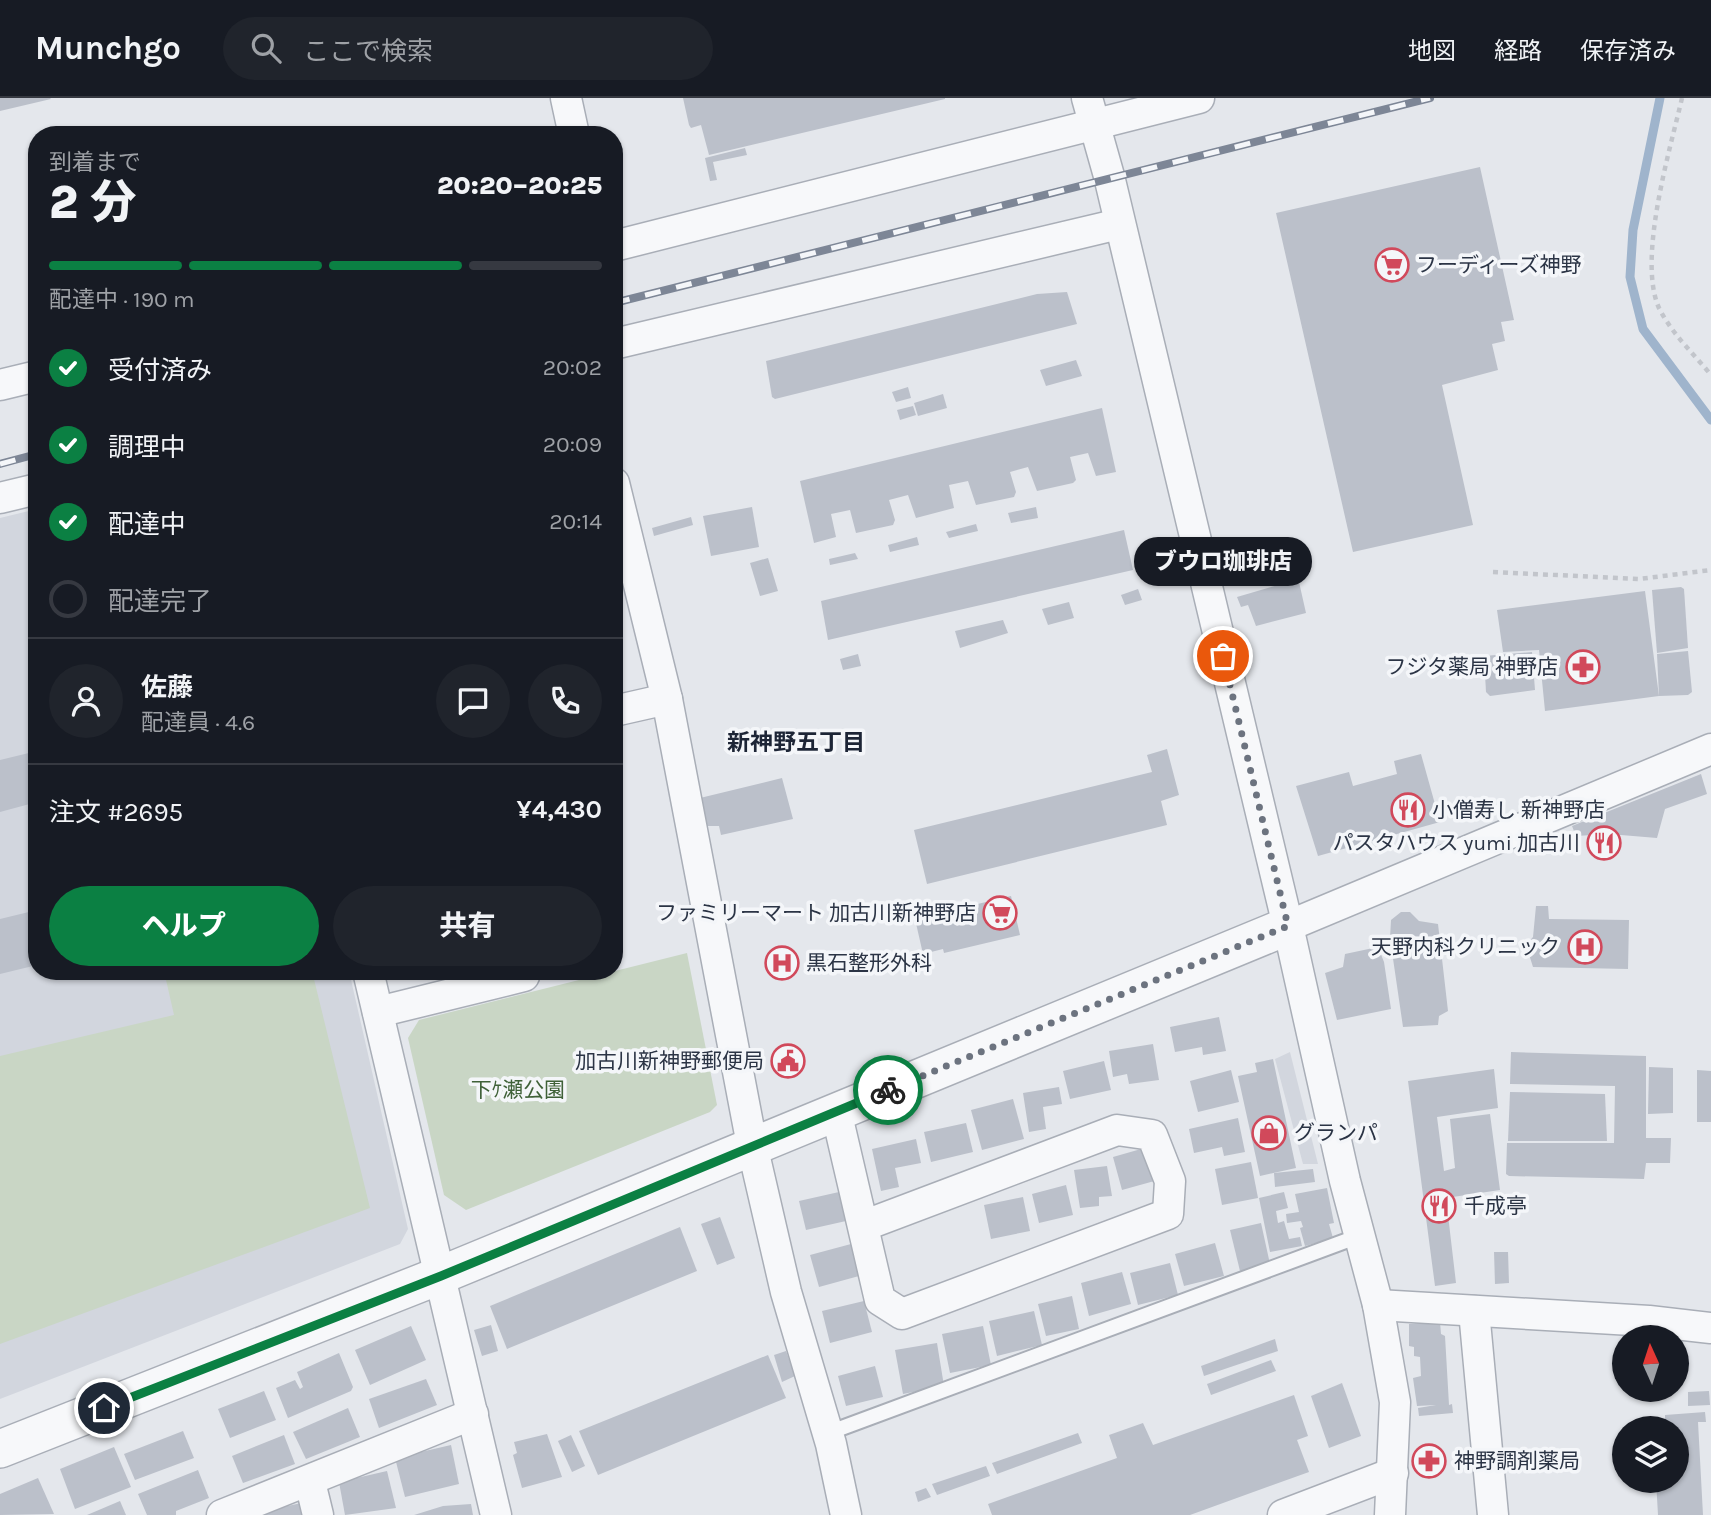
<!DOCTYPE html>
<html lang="ja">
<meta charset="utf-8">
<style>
body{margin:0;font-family:Karla,"Noto Sans JP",sans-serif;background:#20242c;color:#f1f3f6;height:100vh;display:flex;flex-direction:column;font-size:26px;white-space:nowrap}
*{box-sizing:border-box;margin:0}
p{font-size:23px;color:#9ea1a6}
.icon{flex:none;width:38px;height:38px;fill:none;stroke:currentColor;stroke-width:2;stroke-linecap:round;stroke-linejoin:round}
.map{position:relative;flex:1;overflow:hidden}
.sheet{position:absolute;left:28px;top:28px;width:595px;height:854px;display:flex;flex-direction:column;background:#171b24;border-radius:28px;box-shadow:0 2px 5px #0004}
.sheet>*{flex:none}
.needle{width:46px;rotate:357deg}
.fabs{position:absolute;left:1612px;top:1227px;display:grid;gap:14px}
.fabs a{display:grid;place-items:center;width:77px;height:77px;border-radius:50%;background:#171b24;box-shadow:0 2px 5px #0004;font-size:35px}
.pin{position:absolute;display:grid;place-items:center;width:60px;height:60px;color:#fff;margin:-30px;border:4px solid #fff;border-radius:50%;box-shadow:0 2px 7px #0007}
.courier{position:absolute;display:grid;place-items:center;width:70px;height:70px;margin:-35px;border:5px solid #0b8043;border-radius:50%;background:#fff;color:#222;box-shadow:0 2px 9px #0007}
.bubble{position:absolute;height:49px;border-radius:24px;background:#171b24;box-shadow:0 2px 5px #0004;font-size:23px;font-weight:800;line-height:49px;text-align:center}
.summary em{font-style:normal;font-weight:800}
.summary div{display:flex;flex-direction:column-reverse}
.summary{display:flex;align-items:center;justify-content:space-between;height:119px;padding:0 21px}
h1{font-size:46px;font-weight:800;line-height:52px}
.bar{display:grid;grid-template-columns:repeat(4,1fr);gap:10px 7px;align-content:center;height:84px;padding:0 21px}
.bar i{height:9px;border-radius:5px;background:#363941}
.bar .selected{background:#0b8043}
.bar p{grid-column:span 4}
.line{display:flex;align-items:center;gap:18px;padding:0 21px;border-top:2px solid #363941}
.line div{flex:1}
.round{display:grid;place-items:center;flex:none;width:74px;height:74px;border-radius:37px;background:#20242c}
ol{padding:0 21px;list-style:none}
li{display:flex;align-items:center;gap:21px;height:77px}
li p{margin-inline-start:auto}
li .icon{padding:7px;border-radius:50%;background:#0b8043;color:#fff;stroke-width:4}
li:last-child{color:#9ea1a6}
li i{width:38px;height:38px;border:4px solid #363941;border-radius:50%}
.button{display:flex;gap:14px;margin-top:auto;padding:14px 21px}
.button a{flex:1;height:80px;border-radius:42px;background:#0b8043;color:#fff;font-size:28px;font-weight:800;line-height:80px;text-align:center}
.button a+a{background:#20242c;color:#f1f3f6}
header{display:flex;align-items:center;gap:42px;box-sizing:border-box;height:98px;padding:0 35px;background:#171b24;border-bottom:2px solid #363941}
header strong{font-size:33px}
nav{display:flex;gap:38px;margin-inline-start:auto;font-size:24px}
.search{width:490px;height:63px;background:#20242c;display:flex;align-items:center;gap:18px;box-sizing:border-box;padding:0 24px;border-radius:38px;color:#9ea1a6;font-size:26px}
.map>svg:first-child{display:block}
.built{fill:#d2d6de}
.green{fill:#c9d6c5}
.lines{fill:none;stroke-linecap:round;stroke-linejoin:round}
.stream{stroke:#9fb4cc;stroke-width:9}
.building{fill:#bbc0ca}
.service-casing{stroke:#a9aeb7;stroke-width:18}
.minor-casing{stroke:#a9aeb7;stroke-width:33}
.tertiary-casing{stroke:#a9aeb7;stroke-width:40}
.path{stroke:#c2c5cb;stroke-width:4.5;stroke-dasharray:5 5;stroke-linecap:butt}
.service{stroke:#f7f8fa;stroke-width:14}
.minor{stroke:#f7f8fa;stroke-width:30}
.tertiary{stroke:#f7f8fa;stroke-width:37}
.rail-casing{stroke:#7d8696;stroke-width:8}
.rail{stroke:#f4f6f9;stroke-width:5;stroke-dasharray:16;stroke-linecap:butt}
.done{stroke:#6c737f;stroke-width:7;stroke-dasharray:0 12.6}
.route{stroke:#0b8043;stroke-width:9}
.labels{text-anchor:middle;stroke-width:7;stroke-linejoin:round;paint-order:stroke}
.poi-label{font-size:21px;fill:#2b3445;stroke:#f4f6f9;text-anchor:start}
.park-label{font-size:21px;fill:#3f6138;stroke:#f4f6f9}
.neighbourhood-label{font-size:23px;font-weight:bold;fill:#1d2536;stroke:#f4f6f9}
</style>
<header>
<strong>Munchgo</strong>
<div class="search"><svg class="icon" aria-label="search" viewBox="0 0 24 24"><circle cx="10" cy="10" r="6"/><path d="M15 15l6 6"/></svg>ここで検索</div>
<nav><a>地図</a><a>経路</a><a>保存済み</a></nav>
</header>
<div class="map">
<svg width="1711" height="1417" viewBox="0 0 1711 1417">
<rect width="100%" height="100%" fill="#e4e7ec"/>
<!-- built -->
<g class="built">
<polygon points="37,411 37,873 349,873 408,1131 400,1146 0,1301 0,420"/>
<polygon points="1290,954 1318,1066 1303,1066 1275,961"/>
</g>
<!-- green -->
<g class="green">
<polygon points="687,855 717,1007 710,1014 466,1112 444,1097 408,940 419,922"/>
<polygon points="164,873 312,873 370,1110 0,1246 0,958 174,917"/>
</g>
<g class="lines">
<!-- stream -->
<polyline class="stream" points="1660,0 1633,132 1630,179 1643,231 1711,322"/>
</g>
<!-- building -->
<g class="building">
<polygon points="0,0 50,0 51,1 0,13"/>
<polygon points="683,0 945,0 945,1 709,57 701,27 691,30 689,27"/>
<polygon points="745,50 747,57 713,64 717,82 710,83 705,60"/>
<polygon points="1480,69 1514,222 1501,224 1505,243 1492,246 1498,272 1442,287 1473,427 1353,454 1276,115"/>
<polygon points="1067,194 1077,226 775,301 772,299 766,263 1037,196"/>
<polygon points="1076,262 1082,278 1046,288 1040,272"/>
<polygon points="908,289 911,300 896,304 892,294"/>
<polygon points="943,296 947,310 918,318 914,305"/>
<polygon points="913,308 916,317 900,322 897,312"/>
<polygon points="1102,310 1116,374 1096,378 1088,355 1070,359 1076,382 1073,385 1037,393 1028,369 1010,374 1016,394 1014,399 976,407 968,383 949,387 954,410 916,420 908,397 889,402 895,422 893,427 856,435 850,412 831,416 836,439 814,445 800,383"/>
<polygon points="752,409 759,449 711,458 703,418"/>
<polygon points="1036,409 1038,420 1011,425 1008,415"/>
<polygon points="691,419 693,427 654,438 652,430"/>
<polygon points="976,426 978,433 949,440 946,434"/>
<polygon points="1124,432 1133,472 828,542 821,503"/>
<polygon points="917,439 919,447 890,454 888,447"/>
<polygon points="855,455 858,461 830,467 829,461"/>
<polygon points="768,460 778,493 760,498 750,465"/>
<polygon points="1299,484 1306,515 1256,528 1248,507 1241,509 1237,499 1278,487"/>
<polygon points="1681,489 1684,491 1688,550 1657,555 1652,492"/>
<polygon points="1138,491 1142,502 1125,507 1121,497"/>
<polygon points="1645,493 1659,598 1545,613 1539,552 1503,554 1497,512"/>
<polygon points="1069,504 1074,520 1048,527 1042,511"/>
<polygon points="1003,522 1008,535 960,550 955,533"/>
<polygon points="1688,553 1692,594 1688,597 1659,598 1657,556"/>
<polygon points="1532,554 1535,592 1490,598 1486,594 1484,558"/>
<polygon points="858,556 861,568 843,572 840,561"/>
<polygon points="1167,651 1179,697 1161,703 1167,727 927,786 914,732 1152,674 1147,657"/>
<polygon points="37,653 37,704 0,714 0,662"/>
<polygon points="1421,656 1440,724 1318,758 1296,688 1349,674 1353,688 1397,676 1394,663"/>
<polygon points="1701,676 1707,696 1665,711 1657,740 1609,736 1576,738 1572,728"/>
<polygon points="782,680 793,721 721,737 719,728 706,728 700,700"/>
<polygon points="1011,798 1020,837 944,855 943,851 923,856 915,821"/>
<polygon points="1536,808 1548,808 1549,821 1629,822 1628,871 1533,869 1526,847 1533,839"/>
<polygon points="37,812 37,867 0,876 0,821"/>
<polygon points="1401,814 1410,814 1419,823 1438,826 1448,913 1439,918 1438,927 1403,929 1390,840 1391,822"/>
<polygon points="1378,849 1384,864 1391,911 1337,922 1325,875 1343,869 1345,856"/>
<polygon points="1219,919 1226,953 1203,957 1202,949 1175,954 1170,929"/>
<polygon points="1153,946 1159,982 1129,986 1127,976 1113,979 1109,953"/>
<polygon points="1511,954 1646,958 1646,1040 1671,1040 1670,1065 1646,1065 1644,1081 1509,1078 1506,1076 1507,1045 1614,1045 1615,988 1510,986"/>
<polygon points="1273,961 1296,1070 1260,1078 1238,978 1257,974 1255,965"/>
<polygon points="1104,963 1111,992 1070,1001 1063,973"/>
<polygon points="1649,969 1673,970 1673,1015 1648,1016"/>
<polygon points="1494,971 1498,1010 1437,1019 1444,1073 1455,1070 1450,1021 1490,1016 1500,1092 1446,1100 1456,1185 1435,1188 1408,983"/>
<polygon points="1231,972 1239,1004 1198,1014 1190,983"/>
<polygon points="1697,972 1711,973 1711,1024 1697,1024"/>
<polygon points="1059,989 1062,1006 1043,1009 1046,1031 1029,1034 1023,995"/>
<polygon points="1510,994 1605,996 1607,1043 1508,1043"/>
<polygon points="1013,1001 1024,1041 982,1052 971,1012"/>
<polygon points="1238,1020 1245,1054 1224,1058 1222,1049 1194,1055 1189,1031"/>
<polygon points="966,1025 973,1054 931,1064 924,1034"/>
<polygon points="916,1041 921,1065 895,1070 899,1089 881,1093 872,1051"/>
<polygon points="1148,1049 1158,1082 1122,1092 1113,1059"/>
<polygon points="1251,1064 1258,1100 1222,1107 1215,1071"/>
<polygon points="1107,1068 1112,1098 1099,1099 1099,1108 1080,1110 1074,1072"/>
<polygon points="1313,1071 1315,1084 1275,1089 1274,1075"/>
<polygon points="1066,1087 1073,1117 1039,1125 1032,1096"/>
<polygon points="1327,1090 1334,1125 1329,1126 1333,1140 1305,1148 1300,1130 1303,1129 1301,1123 1287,1125 1286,1116 1299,1114 1295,1096"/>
<polygon points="839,1094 846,1123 806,1132 799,1103"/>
<polygon points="1284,1094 1288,1110 1276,1113 1278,1125 1284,1123 1289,1141 1300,1139 1302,1148 1270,1154 1259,1100"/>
<polygon points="1023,1099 1030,1133 991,1141 984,1107"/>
<polygon points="720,1119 735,1160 717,1167 701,1126"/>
<polygon points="1261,1125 1270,1166 1240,1173 1230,1132"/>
<polygon points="680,1129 697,1173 507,1251 490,1208"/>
<polygon points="1215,1145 1224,1178 1184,1188 1175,1156"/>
<polygon points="851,1146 859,1178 819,1189 810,1157"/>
<polygon points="1494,1154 1508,1154 1509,1185 1495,1186"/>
<polygon points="1170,1165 1178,1197 1138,1207 1130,1175"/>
<polygon points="1122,1174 1131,1206 1089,1218 1081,1185"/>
<polygon points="1072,1198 1079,1231 1046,1238 1038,1206"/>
<polygon points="864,1203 872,1234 830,1245 822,1213"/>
<polygon points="1034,1213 1042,1247 997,1258 989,1223"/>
<polygon points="1440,1224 1441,1236 1445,1238 1449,1307 1452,1306 1453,1315 1419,1318 1418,1310 1436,1307 1417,1308 1413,1280 1421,1278 1420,1259 1414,1258 1414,1249 1409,1248 1409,1226"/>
<polygon points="491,1227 498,1253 482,1258 474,1232"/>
<polygon points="411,1228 426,1262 370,1287 355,1252"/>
<polygon points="983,1228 991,1267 950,1275 942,1236"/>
<polygon points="1275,1241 1278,1253 1204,1278 1201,1268"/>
<polygon points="937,1245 944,1288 903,1296 895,1252"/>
<polygon points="786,1253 795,1278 782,1284 774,1257"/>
<polygon points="339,1255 353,1289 351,1293 288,1320 276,1290 295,1282 300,1291 303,1289 297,1274"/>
<polygon points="768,1257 786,1300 598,1377 579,1333"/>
<polygon points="1271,1262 1276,1273 1211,1297 1207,1286"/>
<polygon points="875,1268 883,1299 846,1308 838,1278"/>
<polygon points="426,1281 437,1307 379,1330 369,1301"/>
<polygon points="1342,1285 1361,1338 1329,1350 1311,1298"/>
<polygon points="264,1293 276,1322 230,1340 218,1311"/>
<polygon points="1709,1293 1710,1307 1688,1308 1688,1294"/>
<polygon points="1294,1297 1308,1338 1297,1342 1309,1374 1190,1417 992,1417 988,1406 1117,1360 1109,1337 1143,1325 1153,1347"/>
<polygon points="348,1310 360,1339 306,1361 293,1334"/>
<polygon points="1705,1314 1706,1324 1698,1324 1703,1417 1658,1417 1656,1382 1676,1382 1676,1330 1657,1330 1657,1327 1665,1327 1665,1317"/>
<polygon points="183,1333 194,1360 135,1382 124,1356"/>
<polygon points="1078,1335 1082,1345 997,1376 992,1365"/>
<polygon points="547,1336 562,1379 522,1390 513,1357 517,1355 514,1344"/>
<polygon points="284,1337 295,1366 243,1385 232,1358"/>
<polygon points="571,1337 585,1368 572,1374 558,1343"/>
<polygon points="451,1347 459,1386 405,1399 395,1360"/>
<polygon points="114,1349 131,1389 75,1411 60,1371"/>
<polygon points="986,1368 990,1378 937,1397 932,1386"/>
<polygon points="198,1372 209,1400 176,1413 176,1417 147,1417 138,1396"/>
<polygon points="387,1373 396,1410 345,1417 339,1384"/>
<polygon points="38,1380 54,1416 0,1417 0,1396"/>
<polygon points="926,1390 931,1399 918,1404 915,1394"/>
<polygon points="120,1403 126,1417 87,1417"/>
<polygon points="306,1404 312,1417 250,1417 250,1416"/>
<polygon points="471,1406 473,1417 414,1417 443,1408"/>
</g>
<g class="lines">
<defs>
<polyline id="service" points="828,1335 1359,1138"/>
<g id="minor">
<polyline points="566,0 574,37"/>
<polyline points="1087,0 1109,78 1288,828 1345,1083 1378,1207 1395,1304 1390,1417"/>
<polyline points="614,148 1199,0"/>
<polyline points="614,246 1119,126"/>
<polyline points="0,287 37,278"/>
<polyline points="614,385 667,601 752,1047 786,1194 831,1346 846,1417"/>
<polyline points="0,400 37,391"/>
<polyline points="614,613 667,601"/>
<polyline points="1288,828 1711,651"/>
<polyline points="368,873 496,1417"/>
<polyline points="378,914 524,878 523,873"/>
<polyline points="836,1013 880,1202 902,1216 1168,1116 1170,1083 1152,1037 1117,1032 863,1128"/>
<polyline points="1378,1207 1649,1223 1711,1230"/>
<polyline points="1474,1213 1493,1417"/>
<polyline points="310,1384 318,1417"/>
<polyline points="222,1417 473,1316"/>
<polyline points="1283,1417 1393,1375"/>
</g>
<polyline id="tertiary" points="0,1351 441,1177 1288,828"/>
</defs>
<!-- service casing -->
<use href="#service" class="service-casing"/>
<!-- minor casing -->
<use href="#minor" class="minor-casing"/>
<!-- tertiary casing -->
<use href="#tertiary" class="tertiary-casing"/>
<!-- path -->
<g class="path">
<path d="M1682 0C1670 52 1637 161 1659 210 1672 236 1693 255 1711 277"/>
<polyline points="1493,474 1639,481 1711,472"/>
</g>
<!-- service -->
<use href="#service" class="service"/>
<!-- minor -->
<use href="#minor" class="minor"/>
<!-- tertiary -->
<use href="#tertiary" class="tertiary"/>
<defs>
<g id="rail">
<polyline points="614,205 1430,0"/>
<polyline points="0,366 37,356"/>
</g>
</defs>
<!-- rail casing -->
<use href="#rail" class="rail-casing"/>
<!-- rail -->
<use href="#rail" class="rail"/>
</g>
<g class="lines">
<!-- done -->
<polyline class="done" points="888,992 1288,828 1223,558"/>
<!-- route -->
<polyline class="route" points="104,1310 441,1178 888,992"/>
</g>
<!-- icons -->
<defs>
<symbol id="supermarket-ring" viewBox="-11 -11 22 22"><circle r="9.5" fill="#f4f6f9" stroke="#d1495b" stroke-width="1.5"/><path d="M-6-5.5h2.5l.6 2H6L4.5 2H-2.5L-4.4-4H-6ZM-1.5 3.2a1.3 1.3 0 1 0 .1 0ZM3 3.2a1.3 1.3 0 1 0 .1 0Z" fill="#d1495b"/></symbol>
<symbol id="pharmacy-ring" viewBox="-11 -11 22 22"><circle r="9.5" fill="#f4f6f9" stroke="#d1495b" stroke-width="1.5"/><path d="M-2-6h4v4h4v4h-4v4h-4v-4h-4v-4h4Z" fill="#d1495b"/></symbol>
<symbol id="restaurant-ring" viewBox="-11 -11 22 22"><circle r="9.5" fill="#f4f6f9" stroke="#d1495b" stroke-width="1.5"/><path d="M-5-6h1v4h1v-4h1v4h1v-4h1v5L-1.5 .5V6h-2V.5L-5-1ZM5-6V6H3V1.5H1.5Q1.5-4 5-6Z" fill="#d1495b"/></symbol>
<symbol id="hospital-ring" viewBox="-11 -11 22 22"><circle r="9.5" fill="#f4f6f9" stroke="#d1495b" stroke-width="1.5"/><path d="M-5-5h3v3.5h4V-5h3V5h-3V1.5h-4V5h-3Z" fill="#d1495b"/></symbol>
<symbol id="civic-ring" viewBox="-11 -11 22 22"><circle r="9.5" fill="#f4f6f9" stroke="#d1495b" stroke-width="1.5"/><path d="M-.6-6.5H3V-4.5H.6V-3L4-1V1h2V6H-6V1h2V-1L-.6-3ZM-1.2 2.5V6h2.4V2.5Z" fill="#d1495b"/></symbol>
<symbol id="shop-ring" viewBox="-11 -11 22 22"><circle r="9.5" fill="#f4f6f9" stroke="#d1495b" stroke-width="1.5"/><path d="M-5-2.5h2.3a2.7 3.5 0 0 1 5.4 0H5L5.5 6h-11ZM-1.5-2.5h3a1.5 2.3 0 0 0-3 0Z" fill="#d1495b"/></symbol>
</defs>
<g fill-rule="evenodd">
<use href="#supermarket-ring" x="1373" y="148" width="38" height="38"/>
<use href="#pharmacy-ring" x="1564" y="550" width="38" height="38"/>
<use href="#restaurant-ring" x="1389" y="693" width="38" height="38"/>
<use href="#restaurant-ring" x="1585" y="726" width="38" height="38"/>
<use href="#supermarket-ring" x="981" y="796" width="38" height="38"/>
<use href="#hospital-ring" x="1566" y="830" width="38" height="38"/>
<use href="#hospital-ring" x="763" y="846" width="38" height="38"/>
<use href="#civic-ring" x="769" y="944" width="38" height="38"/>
<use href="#shop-ring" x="1250" y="1016" width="38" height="38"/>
<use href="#restaurant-ring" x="1420" y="1089" width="38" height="38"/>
<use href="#pharmacy-ring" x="1410" y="1344" width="38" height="38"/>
</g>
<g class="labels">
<!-- poi labels -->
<g class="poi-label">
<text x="1416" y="174">フーディーズ神野</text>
<text x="1558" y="576" text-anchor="end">フジタ薬局 神野店</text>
<text x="1432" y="719">小僧寿し 新神野店</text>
<text x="1580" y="752" text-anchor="end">パスタハウス yumi 加古川</text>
<text x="976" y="822" text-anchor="end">ファミリーマート 加古川新神野店</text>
<text x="1560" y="856" text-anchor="end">天野内科クリニック</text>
<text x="806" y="872">黒石整形外科</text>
<text x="764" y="970" text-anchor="end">加古川新神野郵便局</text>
<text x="1294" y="1042">グランパ</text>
<text x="1464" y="1115">千成亭</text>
<text x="1454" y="1370">神野調剤薬局</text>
</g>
<!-- park labels -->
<g class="park-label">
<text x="518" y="999">下ｹ瀬公園</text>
</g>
<!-- neighbourhood labels -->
<g class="neighbourhood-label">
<text x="796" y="652">新神野五丁目</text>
</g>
</g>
</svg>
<div class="fabs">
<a><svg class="needle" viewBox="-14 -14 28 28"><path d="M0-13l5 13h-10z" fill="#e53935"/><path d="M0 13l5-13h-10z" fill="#9ea1a6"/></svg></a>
<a><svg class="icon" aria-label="layers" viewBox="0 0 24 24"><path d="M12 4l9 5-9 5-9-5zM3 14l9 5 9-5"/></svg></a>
</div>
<div class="pin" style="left:1223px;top:558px;background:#ea580c"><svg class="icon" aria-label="bag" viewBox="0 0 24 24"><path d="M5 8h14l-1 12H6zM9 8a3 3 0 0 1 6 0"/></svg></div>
<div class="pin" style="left:104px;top:1310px;background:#1f2937"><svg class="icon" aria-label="home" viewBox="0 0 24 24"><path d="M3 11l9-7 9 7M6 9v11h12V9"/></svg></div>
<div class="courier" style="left:888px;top:992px"><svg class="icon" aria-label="bike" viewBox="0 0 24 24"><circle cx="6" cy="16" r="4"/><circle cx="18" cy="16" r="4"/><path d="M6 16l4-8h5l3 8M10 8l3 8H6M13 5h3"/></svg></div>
<div class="bubble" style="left:1134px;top:439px;width:178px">ブウロ珈琲店</div>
<section class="sheet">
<div class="summary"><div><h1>2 分</h1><p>到着まで</p></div><em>20:20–20:25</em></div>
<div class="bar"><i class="selected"></i><i class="selected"></i><i class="selected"></i><i></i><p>配達中 · 190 m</p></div>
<ol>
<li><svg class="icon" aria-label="check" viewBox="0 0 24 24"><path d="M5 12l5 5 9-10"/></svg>受付済み<p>20:02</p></li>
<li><svg class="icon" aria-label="check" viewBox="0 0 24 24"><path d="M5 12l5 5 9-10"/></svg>調理中<p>20:09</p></li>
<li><svg class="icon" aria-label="check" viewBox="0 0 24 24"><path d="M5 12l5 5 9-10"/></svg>配達中<p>20:14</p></li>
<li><i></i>配達完了</li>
</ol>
<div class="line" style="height:126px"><a class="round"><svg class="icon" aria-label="person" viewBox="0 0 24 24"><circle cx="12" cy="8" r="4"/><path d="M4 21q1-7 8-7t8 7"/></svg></a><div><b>佐藤</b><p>配達員 · 4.6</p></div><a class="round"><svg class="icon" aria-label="chat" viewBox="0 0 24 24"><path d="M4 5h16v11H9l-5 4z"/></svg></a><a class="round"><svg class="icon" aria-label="phone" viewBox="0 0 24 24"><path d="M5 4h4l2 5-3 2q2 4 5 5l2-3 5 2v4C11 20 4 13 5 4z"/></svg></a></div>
<div class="line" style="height:91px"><div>注文 #2695</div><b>¥4,430</b></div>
<div class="button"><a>ヘルプ</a><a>共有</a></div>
</section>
</div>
